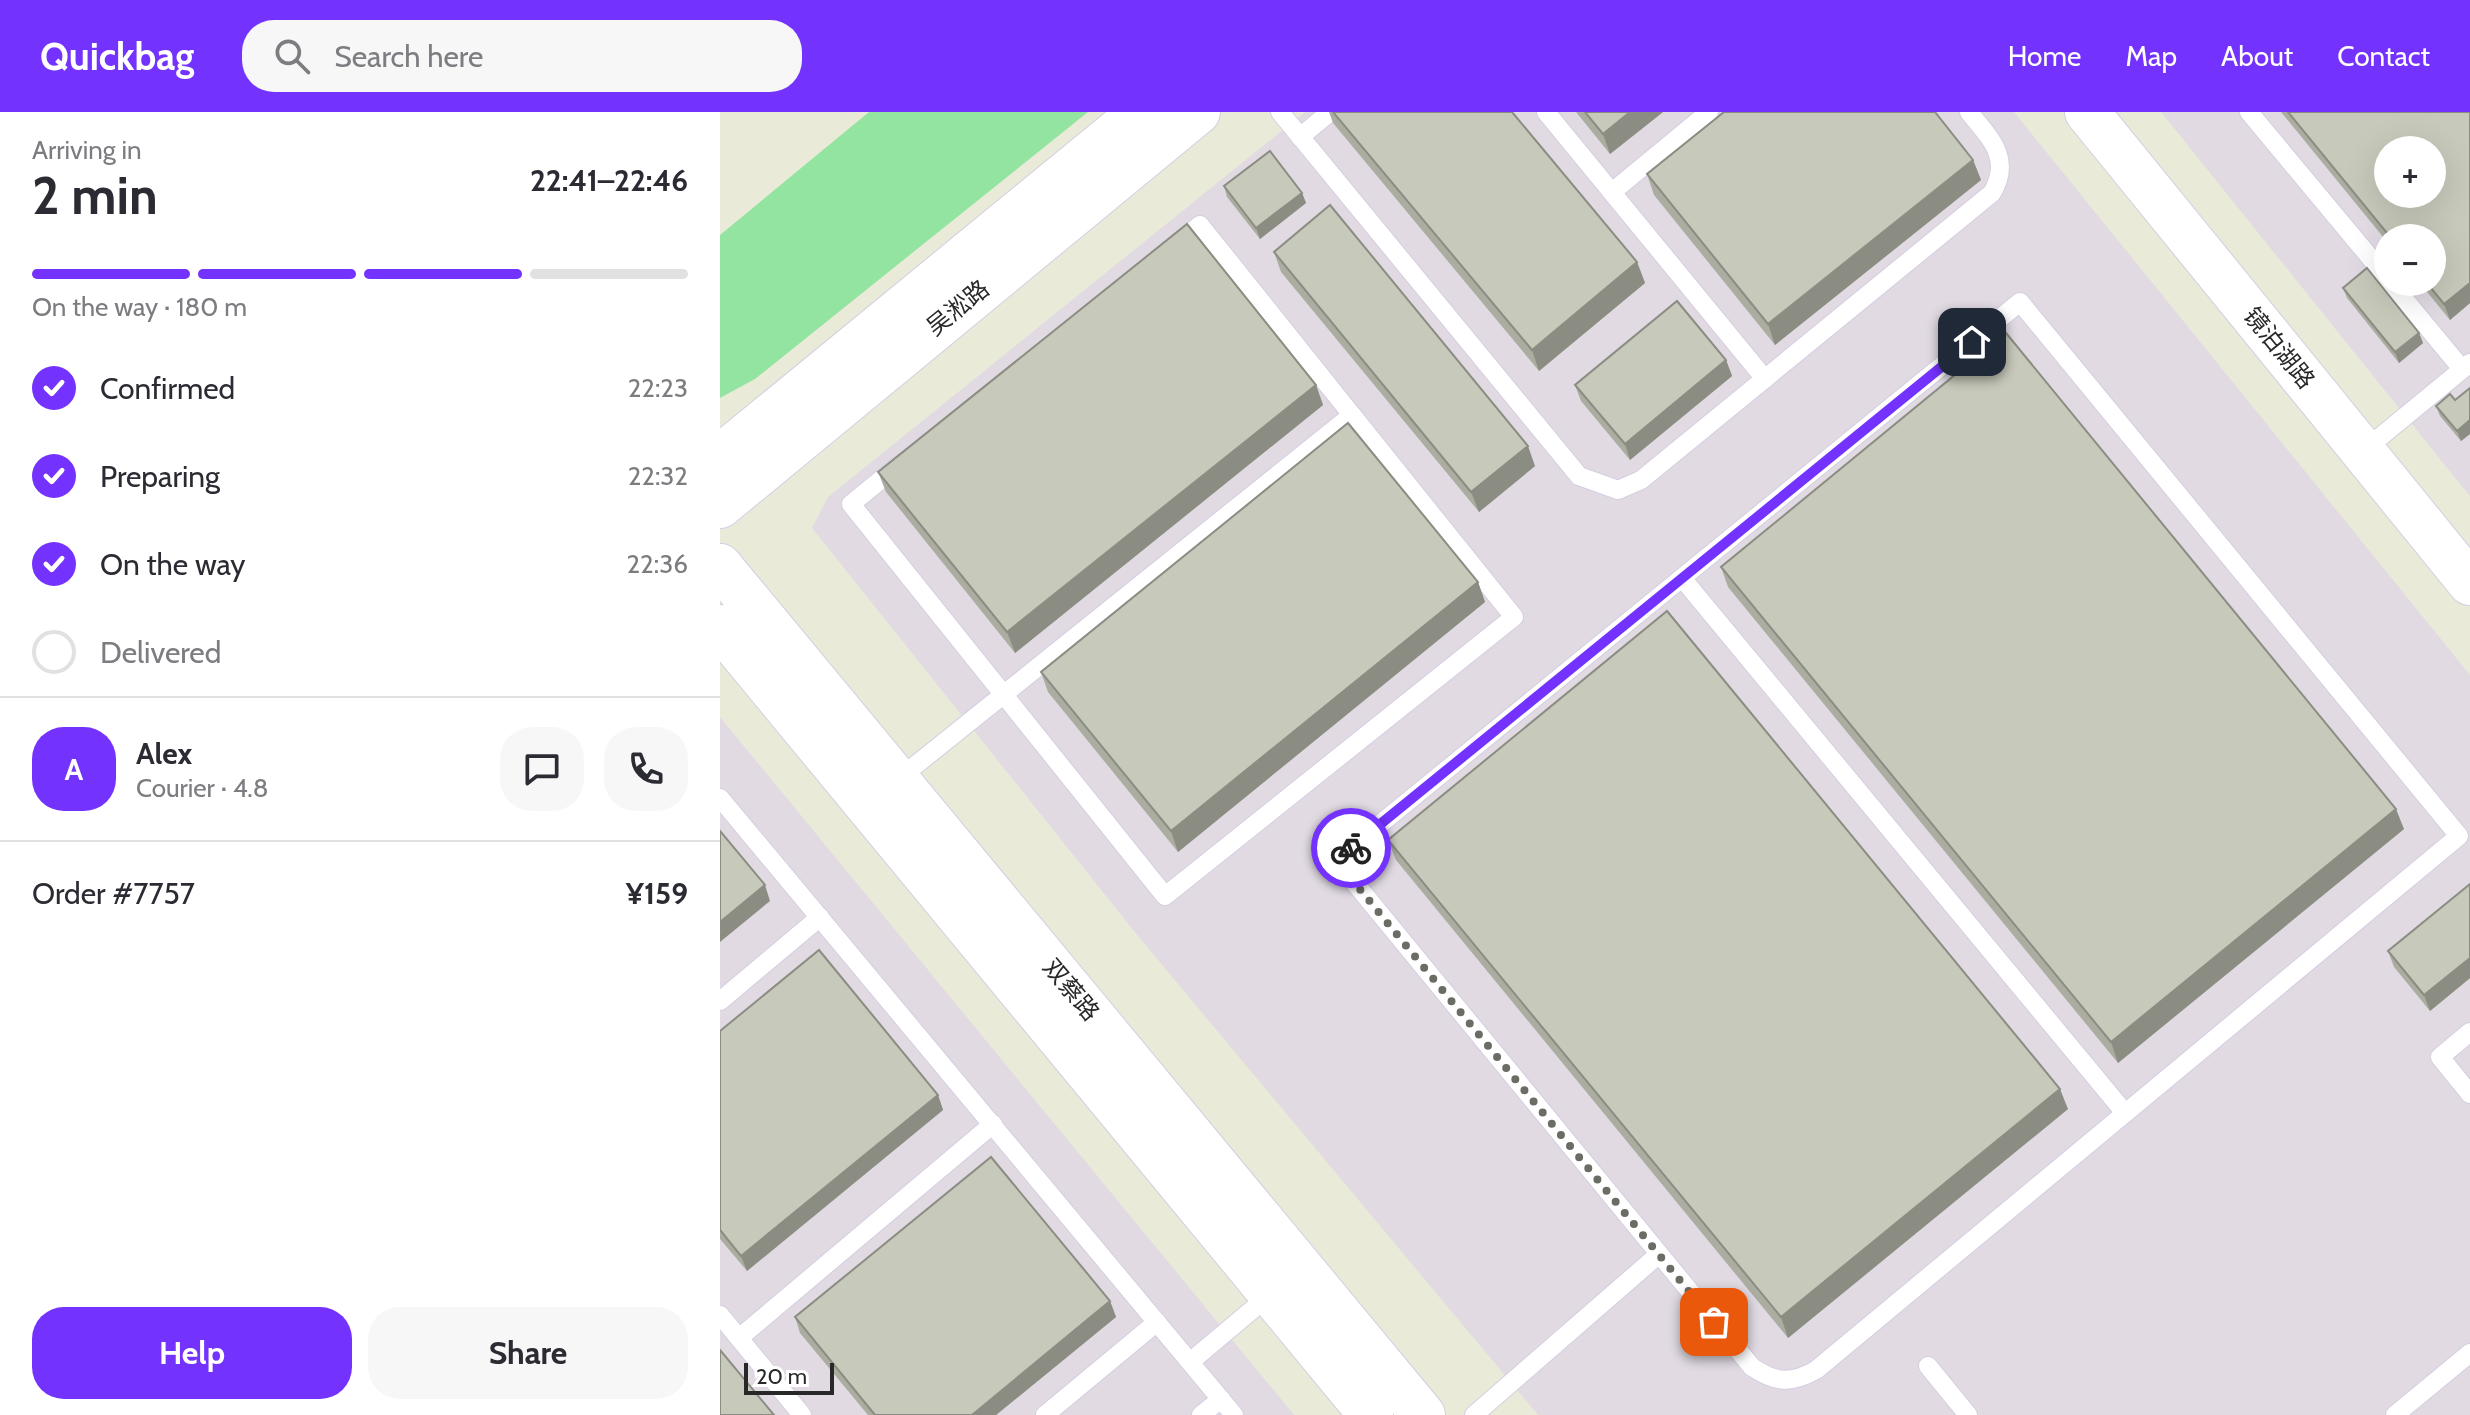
<!DOCTYPE html>
<meta charset="utf-8">
<style>
body{margin:0;font-family:Cabin,"Noto Sans SC",sans-serif;background:#f7f7f7;color:#2b2b33;height:100vh;display:flex;flex-direction:column;font-size:30px;white-space:nowrap}
*{box-sizing:border-box;margin:0}
p{font-size:26px;color:#7c7c81}
.icon{flex:none;width:44px;height:44px;fill:none;stroke:currentColor;stroke-width:2;stroke-linecap:round;stroke-linejoin:round}
.map{position:relative;flex:1;overflow:hidden}
.panel{display:flex;flex-direction:column;background:#fff;width:720px}
.panel>*{flex:none}
.controls{position:absolute;left:1654px;top:24px;display:grid;gap:16px}
.controls a{display:grid;place-items:center;width:72px;height:72px;border-radius:50%;background:#fff;box-shadow:0 8px 32px #0002;font-size:40px}
.scale{position:absolute;left:24px;bottom:20px;width:90px;box-sizing:border-box;padding-left:8px;border:4px solid #282828;border-top:0;font-size:22px;line-height:28px;white-space:nowrap;color:#282828;-webkit-text-stroke:6px #fff;paint-order:stroke}
.pin{position:absolute;display:grid;place-items:center;width:68px;height:68px;color:#fff;margin:-34px;border-radius:16px;box-shadow:0 4px 12px #0006}
.courier{position:absolute;display:grid;place-items:center;width:80px;height:80px;margin:-40px;border:6px solid #7432fe;border-radius:50%;background:#fff;color:#222;box-shadow:0 2px 10px #0007}
.headline em{font-style:normal;font-weight:700}
.headline div{display:flex;flex-direction:column-reverse}
.headline{display:flex;align-items:center;justify-content:space-between;height:136px;padding:0 32px}
h1{font-size:52px;font-weight:700;line-height:60px}
.bar{display:grid;grid-template-columns:repeat(4,1fr);gap:12px 8px;align-content:center;height:96px;padding:0 32px}
.bar i{height:10px;border-radius:6px;background:#e1e1e2}
.bar .active{background:#7432fe}
.bar p{grid-column:span 4}
.line{display:flex;align-items:center;gap:20px;padding:0 32px;border-top:2px solid #e1e1e2}
.line div{flex:1}
.round{display:grid;place-items:center;flex:none;width:84px;height:84px;border-radius:32px;background:#f7f7f7}
ol{padding:0 32px;list-style:none}
li{display:flex;align-items:center;gap:24px;height:88px}
li p{margin-inline-start:auto}
li .icon{padding:8px;border-radius:50%;background:#7432fe;color:#fff;stroke-width:4}
li:last-child{color:#7c7c81}
li i{width:44px;height:44px;border:4px solid #e1e1e2;border-radius:50%}
.action{display:flex;gap:16px;margin-top:auto;padding:16px 32px}
.action a{flex:1;height:92px;border-radius:32px;background:#7432fe;color:#fff;font-size:32px;font-weight:700;line-height:92px;text-align:center}
.action a+a{background:#f7f7f7;color:#2b2b33}
header{display:flex;align-items:center;gap:48px;box-sizing:border-box;height:112px;padding:0 40px;background:#7432fe;color:#fff}
header strong{font-size:38px}
nav{display:flex;gap:44px;margin-inline-start:auto;font-size:28px}
.search{width:560px;height:72px;background:#f7f7f7;display:flex;align-items:center;gap:20px;box-sizing:border-box;padding:0 28px;border-radius:32px;color:#7c7c81;font-size:30px}
main{display:flex;flex:1;min-height:0}
.map>svg:first-child{display:block}
.industrial{fill:#e1dae3;fill-rule:evenodd}
.green{fill:#93e4a0}
.lines{fill:none;stroke-linecap:round;stroke-linejoin:round}
.lane-casing{stroke:#d4cee1;stroke-width:20}
.secondary-casing{stroke:#d4cee1;stroke-width:46}
.lane{stroke:#fff;stroke-width:18}
.secondary{stroke:#fff;stroke-width:44}
.wall{fill:#abada1}
.shaded-wall{fill:#8b8d83}
.building{fill:#c7c9bb;stroke:#8b8d83;stroke-width:2;fill-rule:evenodd}
.done{stroke:#6c6c66;stroke-width:8;stroke-dasharray:0 14.4}
.route{stroke:#7432fe;stroke-width:10}
.labels{text-anchor:middle;stroke-width:8;stroke-linejoin:round;paint-order:stroke}
.street-label{font-size:24px;fill:#282828;stroke:#fff}
</style>
<header>
<strong>Quickbag</strong>
<div class="search"><svg class="icon" aria-label="search" viewBox="0 0 24 24"><circle cx="10" cy="10" r="6"/><path d="M15 15l6 6"/></svg>Search here</div>
<nav><a>Home</a><a>Map</a><a>About</a><a>Contact</a></nav>
</header>
<main>
<section class="panel">
<div class="headline"><div><h1>2 min</h1><p>Arriving in</p></div><em>22:41–22:46</em></div>
<div class="bar"><i class="active"></i><i class="active"></i><i class="active"></i><i></i><p>On the way · 180 m</p></div>
<ol>
<li><svg class="icon" aria-label="check" viewBox="0 0 24 24"><path d="M5 12l5 5 9-10"/></svg>Confirmed<p>22:23</p></li>
<li><svg class="icon" aria-label="check" viewBox="0 0 24 24"><path d="M5 12l5 5 9-10"/></svg>Preparing<p>22:32</p></li>
<li><svg class="icon" aria-label="check" viewBox="0 0 24 24"><path d="M5 12l5 5 9-10"/></svg>On the way<p>22:36</p></li>
<li><i></i>Delivered</li>
</ol>
<div class="line" style="height:144px"><b class="round" style="background:#7432fe;color:#fff">A</b><div><b>Alex</b><p>Courier · 4.8</p></div><a class="round"><svg class="icon" aria-label="chat" viewBox="0 0 24 24"><path d="M4 5h16v11H9l-5 4z"/></svg></a><a class="round"><svg class="icon" aria-label="phone" viewBox="0 0 24 24"><path d="M5 4h4l2 5-3 2q2 4 5 5l2-3 5 2v4C11 20 4 13 5 4z"/></svg></a></div>
<div class="line" style="height:104px"><div>Order #7757</div><b>¥159</b></div>
<div class="action"><a>Help</a><a>Share</a></div>
</section>
<div class="map">
<svg width="1750" height="1303" viewBox="0 0 1750 1303">
<rect width="100%" height="100%" fill="#e9ebd8"/>
<!-- industrial -->
<g class="industrial">
<polygon points="585,0 1294,0 1750,563 1750,1303 818,1303 418,824 92,416 108,385"/>
<path d="M1441 0H1750V384L1736 367ZM1668 38H1712V82H1668ZM1668 126H1712V170H1668Z"/>
<polygon points="0,605 574,1303 0,1303"/>
</g>
<!-- green -->
<polygon class="green" points="149,0 368,0 35,267 0,286 0,123"/>
<g class="lines">
<defs>
<g id="lane">
<path d="M560 0 859 364 898 378 921 368 1272 81C1292 47 1271 27 1249 0"/>
<polyline points="826,0 1045,267"/>
<polyline points="1529,0 1668,167"/>
<polyline points="580,25 610,0"/>
<polyline points="892,80 989,0"/>
<polyline points="1670,170 1742,257"/>
<path d="M1300 190 1739 724 1096 1258C1071 1272 1056 1271 1032 1255L616 748Z"/>
<polyline points="1643,339 1750,251"/>
<polyline points="179,353 131,392 445,784 794,505 632,303"/>
<polyline points="962,466 1405,1001"/>
<polyline points="177,668 632,303 480,113 456,133"/>
<polyline points="0,686 514,1303"/>
<polyline points="0,889 100,805"/>
<polyline points="1750,920 1720,945 1750,982"/>
<polyline points="0,1203 82,1303"/>
<polyline points="19,1226 273,1012"/>
<polyline points="470,1250 551,1182"/>
<polyline points="1208,1254 1248,1303"/>
<polyline points="325,1303 437,1210"/>
<polyline points="481,1303 501,1287"/>
<polyline points="754,1303 938,1143"/>
<polyline points="1675,1303 1750,1241"/>
</g>
<g id="secondary">
<polyline points="1367,0 1750,471"/>
<polyline points="0,345 421,0"/>
<polyline points="0,394 478,0"/>
<polyline points="0,454 703,1303"/>
<polyline points="0,515 651,1303"/>
</g>
</defs>
<!-- lane casing -->
<use href="#lane" class="lane-casing"/>
<!-- secondary casing -->
<use href="#secondary" class="secondary-casing"/>
<!-- lane -->
<use href="#lane" class="lane"/>
<!-- secondary -->
<use href="#secondary" class="secondary"/>
</g>
<!-- wall -->
<g class="wall">
<polygon points="609,0 792,0 917,150 925,171 819,259 613,11"/>
<polygon points="856,0 943,0 890,42"/>
<polygon points="1561,0 1750,0 1750,191 1730,208 1699,170 1712,170 1712,126 1668,126 1668,131"/>
<polygon points="1253,48 1261,68 1055,233 934,83 927,62"/>
<polygon points="504,74 582,81 586,91 540,127 507,85"/>
<polygon points="554,140 815,354 759,400 561,160"/>
<polygon points="1623,176 1699,221 1703,231 1679,251 1627,186"/>
<polygon points="1006,248 1012,264 910,348 861,289 855,273"/>
<polygon points="596,273 603,293 295,541 166,380 158,360"/>
<polygon points="1750,276 1750,322 1741,329 1720,304 1716,294 1735,288"/>
<polygon points="1001,455 1684,717 1398,951 1008,475"/>
<polygon points="758,470 765,490 458,740 328,580 321,560"/>
<polygon points="668,728 1348,997 1068,1226 676,748"/>
<polygon points="1750,772 1750,866 1710,899 1674,855 1668,839"/>
<polygon points="0,919 218,983 223,998 27,1159 0,1127"/>
<polygon points="390,1189 396,1205 276,1303 148,1303 80,1221 75,1205"/>
</g>
<!-- shaded-wall -->
<g class="shaded-wall">
<polygon points="910,0 943,0 890,42 883,22"/>
<polygon points="1253,48 1261,68 1055,233 1048,212"/>
<polygon points="582,81 586,91 540,127 536,116"/>
<polygon points="917,150 925,171 819,259 812,238"/>
<polygon points="1750,171 1750,191 1730,208 1724,192"/>
<polygon points="1699,221 1703,231 1679,251 1675,240"/>
<polygon points="1006,248 1012,264 910,348 905,332"/>
<polygon points="596,273 603,293 295,541 287,520"/>
<polygon points="1750,308 1750,322 1741,329 1737,319"/>
<polygon points="808,334 815,354 759,400 751,380"/>
<polygon points="758,470 765,490 458,740 451,719"/>
<polygon points="1676,697 1684,717 1398,951 1391,930"/>
<polygon points="45,773 50,789 0,830 0,810"/>
<polygon points="1750,846 1750,866 1710,899 1704,883"/>
<polygon points="1340,977 1348,997 1068,1226 1061,1205"/>
<polygon points="218,983 223,998 27,1159 21,1144"/>
<polygon points="390,1189 396,1205 276,1303 252,1303"/>
</g>
<!-- building -->
<g class="building">
<polygon points="613,0 792,0 917,150 812,238"/>
<polygon points="865,0 910,0 883,22"/>
<polygon points="1004,0 1215,0 1253,48 1048,212 927,62"/>
<path d="M1568 0H1750V171L1724 192 1706 170H1712V126H1671ZM1668 38H1712V82H1668Z"/>
<polygon points="550,39 582,81 536,116 504,74"/>
<polygon points="610,93 808,334 751,380 554,140"/>
<polygon points="467,112 596,273 287,520 158,360"/>
<polygon points="1647,156 1699,221 1675,240 1623,176"/>
<polygon points="957,189 1006,248 905,332 855,273"/>
<polygon points="1286,221 1676,697 1391,930 1001,455"/>
<polygon points="1750,276 1750,308 1737,319 1716,294 1730,282 1735,288"/>
<polygon points="628,311 758,470 451,719 321,560"/>
<polygon points="947,499 1340,977 1061,1205 668,728"/>
<polygon points="0,719 45,773 0,810"/>
<polygon points="1750,772 1750,846 1704,883 1668,839"/>
<polygon points="99,838 218,983 21,1144 0,1118 0,919"/>
<polygon points="271,1045 390,1189 252,1303 155,1303 75,1205"/>
<polygon points="0,1238 54,1303 0,1303"/>
</g>
<g class="lines">
<!-- done -->
<polyline class="done" points="631,736 616,748 994,1210"/>
<!-- route -->
<polyline class="route" points="631,736 1252,230"/>
</g>
<g class="labels">
<!-- street labels -->
<g class="street-label">
<text transform="translate(238 196) rotate(-39)" y="8">吴淞路</text>
<text transform="translate(1559 236) rotate(51)" y="8">镜泊湖路</text>
<text transform="translate(351 878) rotate(50)" y="8">双蔡路</text>
</g>
</g>
</svg>
<div class="controls">
<a>+</a>
<a>−</a>
</div>
<div class="scale">20 m</div>
<div class="pin" style="left:994px;top:1210px;background:#ea580c"><svg class="icon" aria-label="bag" viewBox="0 0 24 24"><path d="M5 8h14l-1 12H6zM9 8a3 3 0 0 1 6 0"/></svg></div>
<div class="pin" style="left:1252px;top:230px;background:#1f2937"><svg class="icon" aria-label="home" viewBox="0 0 24 24"><path d="M3 11l9-7 9 7M6 9v11h12V9"/></svg></div>
<div class="courier" style="left:631px;top:736px"><svg class="icon" aria-label="bike" viewBox="0 0 24 24"><circle cx="6" cy="16" r="4"/><circle cx="18" cy="16" r="4"/><path d="M6 16l4-8h5l3 8M10 8l3 8H6M13 5h3"/></svg></div>
</div>
</main>
